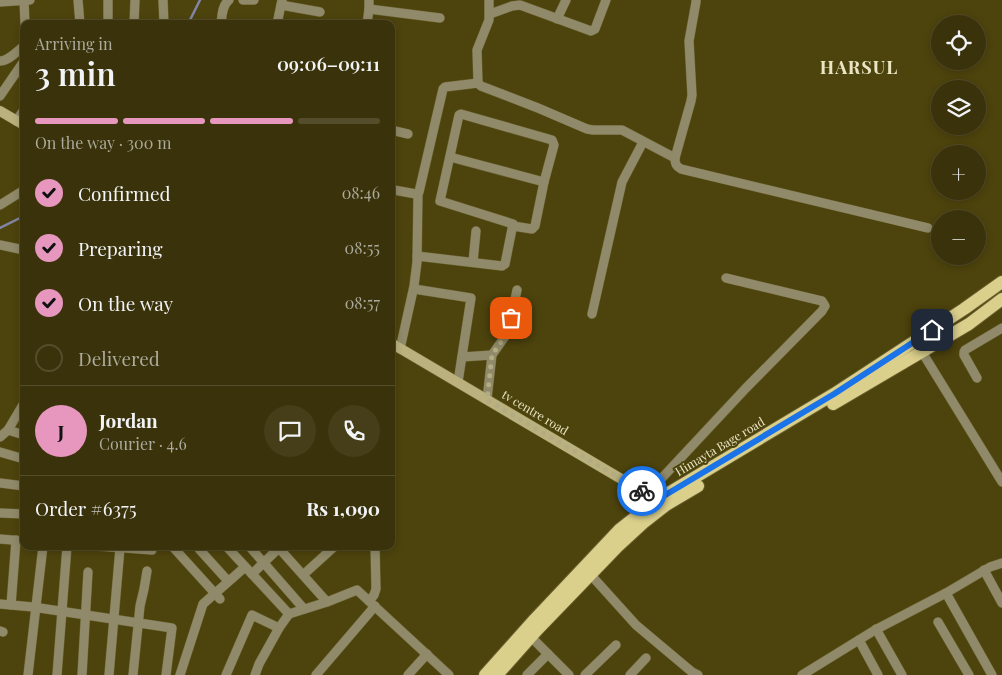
<!DOCTYPE html>
<meta charset="utf-8">
<style>
body{margin:0;font-family:"Playfair Display",serif;background:#453e18;color:#f1f3f6;height:100vh;display:flex;flex-direction:column;font-size:19px;white-space:nowrap}
*{box-sizing:border-box;margin:0}
p{font-size:16px;color:#abaa9c}
.icon{flex:none;width:28px;height:28px;fill:none;stroke:currentColor;stroke-width:2;stroke-linecap:round;stroke-linejoin:round}
.map{position:relative;flex:1;overflow:hidden}
.drawer{position:absolute;left:20px;top:20px;width:375px;height:530px;display:flex;flex-direction:column;background:#3a320a;border-radius:10px;box-shadow:0 2px 8px #0003,0 0 0 1px #544d2b}
.drawer>*{flex:none}
.tools{position:absolute;left:931px;top:15px;display:grid;gap:10px}
.tools a{display:grid;place-items:center;width:55px;height:55px;border-radius:50%;background:#3a320a;box-shadow:0 2px 8px #0003,0 0 0 1px #544d2b;font-size:25px}
.pin{position:absolute;display:grid;place-items:center;width:42px;height:42px;color:#fff;margin:-21px;border-radius:10px;box-shadow:0 2px 8px #0006}
.courier{position:absolute;display:grid;place-items:center;width:50px;height:50px;margin:-25px;border:4px solid #1a73e8;border-radius:50%;background:#fff;color:#222;box-shadow:0 1px 6px #0007}
.overview em{font-style:normal;font-weight:600}
.overview div{display:flex;flex-direction:column-reverse}
.overview{display:flex;align-items:center;justify-content:space-between;height:85px;padding:0 15px}
h1{font-size:32px;font-weight:600;line-height:38px}
.bar{display:grid;grid-template-columns:repeat(4,1fr);gap:8px 5px;align-content:center;height:60px;padding:0 15px}
.bar i{height:6px;border-radius:4px;background:#544d2b}
.bar .active{background:#e797bd}
.bar p{grid-column:span 4}
.line{display:flex;align-items:center;gap:12px;padding:0 15px;border-top:1px solid #544d2b}
.line div{flex:1}
.round{display:grid;place-items:center;flex:none;width:52px;height:52px;border-radius:26px;background:#453e18}
ol{padding:0 15px;list-style:none}
li{display:flex;align-items:center;gap:15px;height:55px}
li p{margin-inline-start:auto}
li .icon{padding:5px;border-radius:50%;background:#e797bd;color:#111;stroke-width:4}
li:last-child{color:#abaa9c}
li i{width:28px;height:28px;border:2px solid #544d2b;border-radius:50%}
.map>svg:first-child{display:block}
.lines{fill:none;stroke-linecap:round;stroke-linejoin:round}
.stream{stroke:#8385a8;stroke-width:2.5}
.minor-casing{stroke:#69602e;stroke-width:10}
.secondary-casing{stroke:#69602e;stroke-width:11}
.primary-casing{stroke:#69602e;stroke-width:14}
.minor{stroke:#908a6a;stroke-width:9}
.secondary{stroke:#bab17e;stroke-width:10}
.primary{stroke:#dbcf8c;stroke-width:12}
.done{stroke:#b3ac83;stroke-width:5;stroke-dasharray:0 9}
.route{stroke:#1a73e8;stroke-width:6}
.labels{text-anchor:middle;stroke-width:4;stroke-linejoin:round;paint-order:stroke}
.street-label{font-size:12px;fill:#eae5c3;stroke:#4d430d}
.district-label{font-size:18px;font-weight:bold;letter-spacing:1px;fill:#eae5c3;stroke:#4d430d}
</style>
<div class="map">
<svg width="1002" height="675" viewBox="0 0 1002 675">
<rect width="100%" height="100%" fill="#4d430d"/>
<g class="lines">
<!-- stream -->
<g class="stream">
<polyline points="188,24 200,0"/>
<polyline points="0,228 24,216"/>
</g>
<defs>
<g id="minor">
<polyline points="24,0 25,24"/>
<polyline points="78,0 80,24"/>
<polyline points="108,0 108,24"/>
<polyline points="163,0 164,24"/>
<polyline points="243,0 254,0"/>
<polyline points="489,0 489,20 477,50 478,83 481,86 538,108 587,129 593,130 622,130 675,158"/>
<path d="M696 0V2L689 41 692 95 691 101 675 158C675 164 676 166 681 169L928 228"/>
<polyline points="0,2 30,0"/>
<polyline points="281,5 320,12"/>
<polyline points="369,9 440,18"/>
<polyline points="490,14 512,6 520,5 591,31 595,29 606,0"/>
<polyline points="557,19 566,0"/>
<polyline points="134,24 135,0"/>
<path d="M221 24C222 16 222 5 229 0"/>
<polyline points="277,24 282,0"/>
<polyline points="367,24 369,9 369,0"/>
<path d="M0 61C9 61 17 51 24 46"/>
<polyline points="0,96 24,61"/>
<polyline points="16,121 24,110"/>
<polyline points="391,130 408,134"/>
<polyline points="450,157 544,182"/>
<polyline points="391,193 392,190 394,190 416,194 419,192 443,89 445,87 478,83"/>
<polyline points="0,205 24,190"/>
<polyline points="0,245 24,250"/>
<polyline points="417,256 502,266 505,264 513,224 440,201 459,115 461,114 552,140 554,145 544,182 535,226 532,229 513,226"/>
<polyline points="473,262 476,231"/>
<polyline points="414,289 471,298 458,382"/>
<polyline points="592,314 622,182 643,142"/>
<polyline points="400,349 414,286 417,262 418,194"/>
<polyline points="922,352 1002,482"/>
<polyline points="462,357 492,355"/>
<polyline points="977,378 964,355 964,352 965,350 1002,328"/>
<polyline points="487,399 492,355 508,332 517,290"/>
<polyline points="8,430 24,435"/>
<polyline points="0,437 8,430 24,403"/>
<polyline points="0,452 24,459"/>
<polyline points="0,483 24,486"/>
<polyline points="647,494 746,388 822,311 825,306 822,301 726,278"/>
<polyline points="0,513 24,514"/>
<polyline points="0,539 24,541"/>
<polyline points="97,546 152,550 153,546"/>
<polyline points="172,546 220,599"/>
<polyline points="226,546 289,614 327,602 357,590 449,675"/>
<polyline points="249,546 304,609"/>
<polyline points="277,546 327,602"/>
<polyline points="199,549 228,581"/>
<polyline points="984,570 1002,603"/>
<polyline points="252,574 281,546"/>
<polyline points="590,574 636,625 692,672 698,675"/>
<polyline points="303,575 335,546"/>
<polyline points="946,593 992,675"/>
<polyline points="369,601 374,595 376,589 375,546"/>
<polyline points="0,604 33,607 172,628 166,675"/>
<polyline points="11,605 16,540"/>
<polyline points="938,622 969,675"/>
<polyline points="876,629 902,675"/>
<polyline points="0,631 3,632"/>
<polyline points="527,633 569,675"/>
<polyline points="859,640 878,675"/>
<polyline points="28,675 43,546"/>
<polyline points="57,675 67,546"/>
<polyline points="82,675 88,572"/>
<polyline points="109,675 120,548"/>
<polyline points="133,675 140,606 144,589 147,571"/>
<polyline points="180,675 203,604 245,567"/>
<polyline points="226,675 252,615 279,628 289,614"/>
<polyline points="255,675 259,664 279,628"/>
<polyline points="316,675 375,606"/>
<polyline points="408,675 427,654"/>
<polyline points="527,675 548,654"/>
<polyline points="585,675 616,645"/>
<polyline points="630,675 646,658"/>
<polyline points="802,675 875,630 946,593 990,567 1002,563"/>
</g>
<g id="secondary">
<polyline points="0,111 24,125"/>
<polyline points="391,343 662,503"/>
</g>
<g id="primary">
<polyline points="833,404 969,324 1002,299"/>
<polyline points="485,675 535,619 619,530 657,500 834,394 964,309 1002,282"/>
<polyline points="497,675 537,630 618,546 643,523 666,505 698,486"/>
</g>
</defs>
<!-- minor casing -->
<use href="#minor" class="minor-casing"/>
<!-- secondary casing -->
<use href="#secondary" class="secondary-casing"/>
<!-- primary casing -->
<use href="#primary" class="primary-casing"/>
<!-- minor -->
<use href="#minor" class="minor"/>
<!-- secondary -->
<use href="#secondary" class="secondary"/>
<!-- primary -->
<use href="#primary" class="primary"/>
</g>
<g class="lines">
<!-- done -->
<polyline class="done" points="511,318 506,335 492,355 487,400 642,491"/>
<!-- route -->
<polyline class="route" points="642,491 657,500 834,394 932,330"/>
</g>
<g class="labels">
<!-- street labels -->
<g class="street-label">
<text transform="translate(535 413) rotate(31)" y="4">tv centre road</text>
<text transform="translate(720 447) rotate(-31)" y="4">Himayta Bage road</text>
</g>
<!-- district labels -->
<g class="district-label">
<text x="859" y="74">HARSUL</text>
</g>
</g>
</svg>
<div class="tools">
<a><svg class="icon" aria-label="locate" viewBox="0 0 24 24"><circle cx="12" cy="12" r="6"/><path d="M12 2v4M12 18v4M2 12h4M18 12h4"/></svg></a>
<a><svg class="icon" aria-label="layers" viewBox="0 0 24 24"><path d="M12 4l9 5-9 5-9-5zM3 14l9 5 9-5"/></svg></a>
<a>+</a>
<a>−</a>
</div>
<div class="pin" style="left:511px;top:318px;background:#ea580c"><svg class="icon" aria-label="bag" viewBox="0 0 24 24"><path d="M5 8h14l-1 12H6zM9 8a3 3 0 0 1 6 0"/></svg></div>
<div class="pin" style="left:932px;top:330px;background:#1f2937"><svg class="icon" aria-label="home" viewBox="0 0 24 24"><path d="M3 11l9-7 9 7M6 9v11h12V9"/></svg></div>
<div class="courier" style="left:642px;top:491px"><svg class="icon" aria-label="bike" viewBox="0 0 24 24"><circle cx="6" cy="16" r="4"/><circle cx="18" cy="16" r="4"/><path d="M6 16l4-8h5l3 8M10 8l3 8H6M13 5h3"/></svg></div>
<section class="drawer">
<div class="overview"><div><h1>3 min</h1><p>Arriving in</p></div><em>09:06–09:11</em></div>
<div class="bar"><i class="active"></i><i class="active"></i><i class="active"></i><i></i><p>On the way · 300 m</p></div>
<ol>
<li><svg class="icon" aria-label="check" viewBox="0 0 24 24"><path d="M5 12l5 5 9-10"/></svg>Confirmed<p>08:46</p></li>
<li><svg class="icon" aria-label="check" viewBox="0 0 24 24"><path d="M5 12l5 5 9-10"/></svg>Preparing<p>08:55</p></li>
<li><svg class="icon" aria-label="check" viewBox="0 0 24 24"><path d="M5 12l5 5 9-10"/></svg>On the way<p>08:57</p></li>
<li><i></i>Delivered</li>
</ol>
<div class="line" style="height:90px"><b class="round" style="background:#e797bd;color:#111">J</b><div><b>Jordan</b><p>Courier · 4.6</p></div><a class="round"><svg class="icon" aria-label="chat" viewBox="0 0 24 24"><path d="M4 5h16v11H9l-5 4z"/></svg></a><a class="round"><svg class="icon" aria-label="phone" viewBox="0 0 24 24"><path d="M5 4h4l2 5-3 2q2 4 5 5l2-3 5 2v4C11 20 4 13 5 4z"/></svg></a></div>
<div class="line" style="height:65px"><div>Order #6375</div><b>Rs 1,090</b></div>
</section>
</div>
